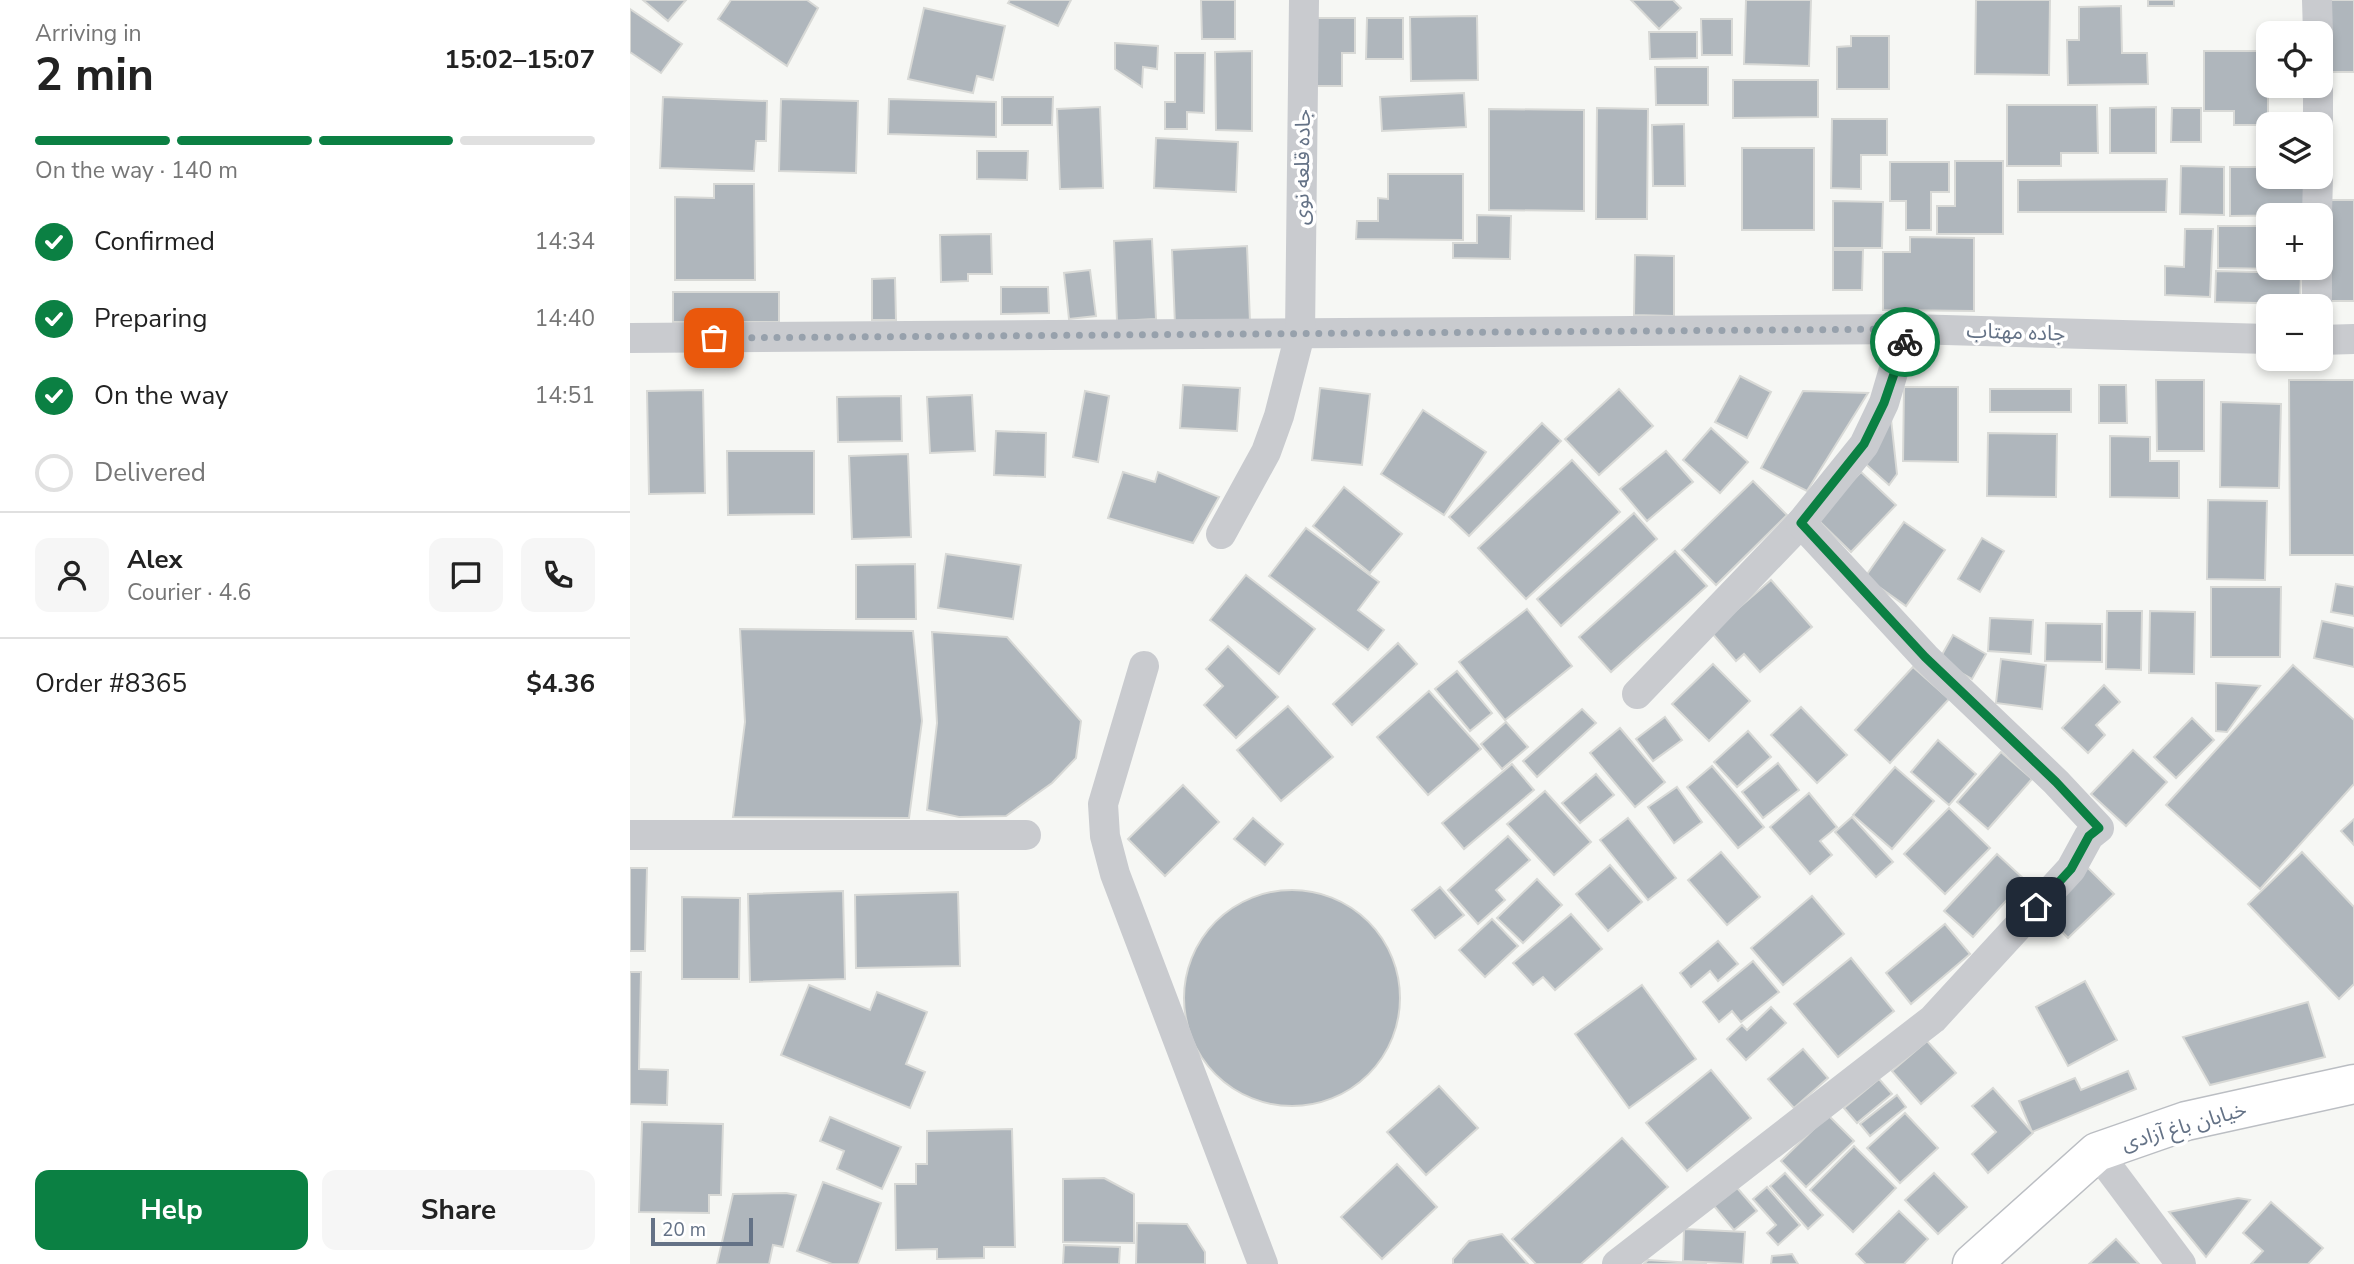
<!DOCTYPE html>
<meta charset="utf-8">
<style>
body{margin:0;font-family:"Nunito Sans","Noto Sans Arabic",sans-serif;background:#f6f6f6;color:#222;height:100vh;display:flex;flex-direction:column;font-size:26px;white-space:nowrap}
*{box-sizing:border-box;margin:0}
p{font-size:23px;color:#767676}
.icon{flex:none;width:38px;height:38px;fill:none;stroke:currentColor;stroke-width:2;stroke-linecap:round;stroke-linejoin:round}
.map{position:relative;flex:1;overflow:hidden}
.drawer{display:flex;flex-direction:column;background:#fff;width:630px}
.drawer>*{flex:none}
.fabs{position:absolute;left:1626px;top:21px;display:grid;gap:14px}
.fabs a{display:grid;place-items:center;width:77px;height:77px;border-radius:14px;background:#fff;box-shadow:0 4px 10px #0003;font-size:35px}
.scale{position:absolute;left:21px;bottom:18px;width:102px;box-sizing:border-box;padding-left:7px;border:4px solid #647286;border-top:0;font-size:19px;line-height:24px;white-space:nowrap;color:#647286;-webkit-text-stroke:5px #fff;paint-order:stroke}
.pin{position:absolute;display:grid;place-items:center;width:60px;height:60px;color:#fff;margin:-30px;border-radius:14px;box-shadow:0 4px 10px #0006}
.courier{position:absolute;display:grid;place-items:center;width:70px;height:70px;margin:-35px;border:5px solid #0b8043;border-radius:50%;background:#fff;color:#222;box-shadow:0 2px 9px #0007}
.head em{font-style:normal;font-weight:700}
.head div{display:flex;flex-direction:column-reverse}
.head{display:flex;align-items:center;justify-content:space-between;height:119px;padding:0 35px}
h1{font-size:46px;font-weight:700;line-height:52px}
.bar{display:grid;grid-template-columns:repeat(4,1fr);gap:10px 7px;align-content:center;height:84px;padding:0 35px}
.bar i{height:9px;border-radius:5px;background:#e0e0e0}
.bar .active{background:#0b8043}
.bar p{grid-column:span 4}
.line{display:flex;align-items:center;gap:18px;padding:0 35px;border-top:2px solid #e0e0e0}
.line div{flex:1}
.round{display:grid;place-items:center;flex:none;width:74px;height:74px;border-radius:14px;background:#f6f6f6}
ol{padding:0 35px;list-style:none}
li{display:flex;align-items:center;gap:21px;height:77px}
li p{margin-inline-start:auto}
li .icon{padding:7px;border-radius:50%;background:#0b8043;color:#fff;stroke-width:4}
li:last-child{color:#767676}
li i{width:38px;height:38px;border:4px solid #e0e0e0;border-radius:50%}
.primary-button{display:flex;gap:14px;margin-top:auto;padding:14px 35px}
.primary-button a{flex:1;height:80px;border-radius:14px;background:#0b8043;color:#fff;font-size:28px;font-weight:700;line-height:80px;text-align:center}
.primary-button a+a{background:#f6f6f6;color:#222}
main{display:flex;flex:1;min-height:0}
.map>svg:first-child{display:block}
.building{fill:#afb6bc;stroke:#d8d9d6;stroke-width:2}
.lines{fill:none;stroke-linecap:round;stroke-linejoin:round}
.secondary-casing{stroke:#bbbec3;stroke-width:41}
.street{stroke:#c9cbcf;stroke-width:30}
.secondary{stroke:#fff;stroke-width:38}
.done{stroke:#97a1ac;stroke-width:7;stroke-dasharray:0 12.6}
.route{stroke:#0b8043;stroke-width:9}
.labels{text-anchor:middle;stroke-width:7;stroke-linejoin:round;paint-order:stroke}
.street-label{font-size:21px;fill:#647286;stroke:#fff}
</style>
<main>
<section class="drawer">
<div class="head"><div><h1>2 min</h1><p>Arriving in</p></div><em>15:02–15:07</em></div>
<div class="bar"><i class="active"></i><i class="active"></i><i class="active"></i><i></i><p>On the way · 140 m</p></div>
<ol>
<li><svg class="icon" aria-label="check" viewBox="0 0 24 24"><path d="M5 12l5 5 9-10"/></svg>Confirmed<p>14:34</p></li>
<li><svg class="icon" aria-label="check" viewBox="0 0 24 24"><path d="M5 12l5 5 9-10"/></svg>Preparing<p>14:40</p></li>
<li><svg class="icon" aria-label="check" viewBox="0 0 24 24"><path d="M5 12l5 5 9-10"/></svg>On the way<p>14:51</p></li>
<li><i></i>Delivered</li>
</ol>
<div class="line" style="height:126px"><a class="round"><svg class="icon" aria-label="person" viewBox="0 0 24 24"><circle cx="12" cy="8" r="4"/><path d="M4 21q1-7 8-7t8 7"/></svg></a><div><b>Alex</b><p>Courier · 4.6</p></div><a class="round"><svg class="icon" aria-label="chat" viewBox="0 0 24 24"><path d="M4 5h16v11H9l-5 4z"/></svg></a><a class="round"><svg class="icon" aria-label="phone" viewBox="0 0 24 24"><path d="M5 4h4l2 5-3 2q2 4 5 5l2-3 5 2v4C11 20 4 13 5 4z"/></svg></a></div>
<div class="line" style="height:91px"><div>Order #8365</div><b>$4.36</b></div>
<div class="primary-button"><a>Help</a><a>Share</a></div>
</section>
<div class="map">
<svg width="1724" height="1264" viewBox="0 0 1724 1264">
<rect width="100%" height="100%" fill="#f6f7f4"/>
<!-- building -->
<g class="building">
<polygon points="13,0 56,0 38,21"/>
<polygon points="101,0 177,0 188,8 157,66 88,19"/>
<polygon points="380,0 441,0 428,26 378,3"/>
<polygon points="571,0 605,0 605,39 572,39"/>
<polygon points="1001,0 1043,0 1051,8 1029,29"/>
<polygon points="1116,0 1181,0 1179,66 1114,64"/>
<polygon points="1346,0 1420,0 1419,75 1345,74"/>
<rect x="1518" y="0" width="26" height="6"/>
<polygon points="1692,0 1724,0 1724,72 1693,72"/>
<polygon points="1491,6 1492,53 1517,53 1518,84 1438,85 1437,40 1449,40 1449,7"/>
<polygon points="294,8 375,26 363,80 347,76 343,93 278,79"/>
<polygon points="0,9 52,44 31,73 0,52"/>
<polygon points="847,16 848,80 781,81 780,17"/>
<polygon points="673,18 725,18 725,53 712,53 712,86 673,86"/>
<polygon points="737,18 773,18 773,59 736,59"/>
<polygon points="1071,19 1102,19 1102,55 1072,55"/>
<polygon points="1019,32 1067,32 1067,58 1020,59"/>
<polygon points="1221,36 1259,36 1259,89 1207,89 1207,47 1221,46"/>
<polygon points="485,43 528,46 527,69 513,67 512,87 485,69"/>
<polygon points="622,51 622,131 586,130 585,52"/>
<polygon points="1574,51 1638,51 1638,125 1604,125 1604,111 1574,111"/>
<polygon points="545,53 575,53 574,113 557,112 557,129 535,129 535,102 545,102"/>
<polygon points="1025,67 1078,67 1078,105 1026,105"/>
<polygon points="1103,80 1188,80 1188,117 1103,118"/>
<polygon points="834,93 836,127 752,131 750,97"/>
<polygon points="33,97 137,101 136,141 126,141 124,171 30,168"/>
<polygon points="372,97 423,97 422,125 372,125"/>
<polygon points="151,99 228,101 226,173 149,171"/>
<polygon points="259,99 366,102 366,137 258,134"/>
<polygon points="1377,105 1467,105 1468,153 1431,153 1431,166 1377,166"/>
<polygon points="470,107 473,188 430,189 427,109"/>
<polygon points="1526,107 1526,153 1480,153 1480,108"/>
<polygon points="967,108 1018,109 1017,219 966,219"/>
<polygon points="1542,108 1571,108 1571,142 1541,142"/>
<polygon points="859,109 954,110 954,211 859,210"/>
<polygon points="1202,119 1257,119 1257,155 1231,155 1231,189 1201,188"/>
<polygon points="1054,124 1055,186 1023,186 1022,125"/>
<polygon points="526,138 608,142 606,192 524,188"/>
<rect x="1112" y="148" width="72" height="82"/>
<polygon points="347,151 398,151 397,180 347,179"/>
<polygon points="1325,161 1373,161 1373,234 1307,234 1307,206 1325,206"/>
<polygon points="1260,162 1319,162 1319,192 1301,192 1301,230 1276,230 1276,201 1260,201"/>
<polygon points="1551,166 1594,167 1594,215 1550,214"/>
<polygon points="1600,167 1638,167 1638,177 1684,177 1684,215 1600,216"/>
<polygon points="758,174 833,174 833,240 726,239 727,221 748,221 748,198 758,199"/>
<polygon points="1537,179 1536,212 1388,212 1388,180"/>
<polygon points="84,184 124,184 125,280 45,280 45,197 84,198"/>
<polygon points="1695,200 1724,200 1724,301 1694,301"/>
<polygon points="1203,201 1253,202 1252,248 1203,248"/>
<polygon points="847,215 881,216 880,259 823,258 823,243 847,243"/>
<polygon points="1588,226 1638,226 1638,268 1648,269 1588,268"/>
<polygon points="1555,229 1583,229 1580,297 1535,295 1535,266 1554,267"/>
<polygon points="361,234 362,274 338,274 338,281 311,282 310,235"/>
<polygon points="1280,237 1344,238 1344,311 1253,310 1253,252 1280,252"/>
<polygon points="522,239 526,319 487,321 484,241"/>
<polygon points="617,246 620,322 545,325 542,250"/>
<polygon points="1203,250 1233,250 1232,290 1203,290"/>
<polygon points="1005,255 1044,256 1044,316 1004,315"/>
<polygon points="460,270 466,316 439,319 434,273"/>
<polygon points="1586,271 1671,273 1670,304 1585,302"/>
<polygon points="265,278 266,320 242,320 242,279"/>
<polygon points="371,287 418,287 419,313 371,314"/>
<rect x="43" y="292" width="106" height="30"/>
<polygon points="1110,376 1141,392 1117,438 1085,422"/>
<polygon points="1526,380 1574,380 1574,451 1527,451"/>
<polygon points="1659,380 1724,380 1724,555 1660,555"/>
<polygon points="553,385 610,388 607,431 550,428"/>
<polygon points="1469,385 1496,385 1497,423 1469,423"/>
<polygon points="1274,387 1328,387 1328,462 1273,461"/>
<polygon points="690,388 740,394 732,465 682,460"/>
<polygon points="989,389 1023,426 969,475 935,439"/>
<rect x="1360" y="389" width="81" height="23"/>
<polygon points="73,390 75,493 19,494 17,391"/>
<polygon points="455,391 479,396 468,462 443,457"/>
<polygon points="1173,391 1238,393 1177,491 1131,468"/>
<polygon points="342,395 345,451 300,453 297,397"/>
<polygon points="271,396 272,441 208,442 207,397"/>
<polygon points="1591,402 1651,404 1649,488 1590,487"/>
<polygon points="793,410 856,452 814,515 751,474"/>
<polygon points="1261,419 1267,474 1259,485 1229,458"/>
<polygon points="912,423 931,441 839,536 819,517"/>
<polygon points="1081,428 1118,462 1090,493 1053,460"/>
<polygon points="366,431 416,433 415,477 364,475"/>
<polygon points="1358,433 1427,434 1426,497 1357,496"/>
<polygon points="1480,436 1520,437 1520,461 1549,461 1549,498 1480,497"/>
<polygon points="97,451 184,451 184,514 98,515"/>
<polygon points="1036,451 1063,482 1017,521 990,489"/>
<polygon points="278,454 281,537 222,539 219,456"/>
<polygon points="942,460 990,512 896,599 848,548"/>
<polygon points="493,472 525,482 528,472 589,497 563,543 478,518"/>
<polygon points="1231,472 1266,505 1221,552 1186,518"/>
<polygon points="1123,481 1157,515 1086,585 1052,550"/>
<polygon points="714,487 772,534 740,573 683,526"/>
<polygon points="1578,500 1637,501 1635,580 1577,579"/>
<polygon points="1004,513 1027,539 931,626 907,599"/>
<polygon points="1274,522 1315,550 1276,606 1235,577"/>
<polygon points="676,528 749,582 728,610 754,630 738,650 639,576"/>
<polygon points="1352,538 1374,551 1350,592 1328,579"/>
<polygon points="1045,551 1077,586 981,672 949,637"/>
<polygon points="316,554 391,565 383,619 308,608"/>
<polygon points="285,564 286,619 226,619 226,565"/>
<polygon points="616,575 685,629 649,674 580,620"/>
<polygon points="1141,580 1182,627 1130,672 1114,654 1106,661 1081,632"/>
<polygon points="1706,584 1724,587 1724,616 1701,612"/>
<polygon points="1581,587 1651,587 1650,657 1581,657"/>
<polygon points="897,609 942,666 875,720 829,662"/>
<polygon points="1477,611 1512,611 1511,670 1476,669"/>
<polygon points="1520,611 1565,612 1564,674 1519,673"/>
<polygon points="1360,618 1403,620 1401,654 1358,651"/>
<polygon points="1692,621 1724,628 1724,667 1684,658"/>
<polygon points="1416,623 1472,624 1472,662 1415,661"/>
<polygon points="110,629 283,631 292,721 279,818 103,817 115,722"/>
<polygon points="302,632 377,637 451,721 446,758 422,783 376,816 329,817 297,810 307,723"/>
<polygon points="1323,635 1356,654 1342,679 1309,660"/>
<polygon points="768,643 787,664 722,725 703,704"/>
<polygon points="598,646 648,697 606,738 574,705 593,686 576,669"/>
<polygon points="1371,659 1416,665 1412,709 1366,703"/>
<polygon points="1083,664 1120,701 1079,741 1042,704"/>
<polygon points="1663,665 1724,720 1724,784 1630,889 1536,805"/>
<polygon points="1283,667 1319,699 1260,763 1225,730"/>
<polygon points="827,671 862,713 840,731 805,689"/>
<polygon points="1586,683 1630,686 1597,732 1586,731"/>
<polygon points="1474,685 1490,702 1466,725 1475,735 1458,753 1432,728"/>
<polygon points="799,691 851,749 798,795 747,737"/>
<polygon points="658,706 703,757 651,801 607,750"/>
<polygon points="1171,707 1217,755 1187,783 1141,735"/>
<polygon points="952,709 966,723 907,777 893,761"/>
<polygon points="1035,717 1052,740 1023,761 1006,739"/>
<polygon points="1562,718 1584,740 1546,778 1524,757"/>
<polygon points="876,722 898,747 872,769 851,744"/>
<polygon points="990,728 1035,782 1005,807 960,753"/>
<polygon points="1118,731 1141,757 1107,787 1084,762"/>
<polygon points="1308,740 1346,774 1319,805 1281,772"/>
<polygon points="1503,750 1537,782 1496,826 1461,794"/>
<polygon points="1371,752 1402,779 1358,829 1327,802"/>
<polygon points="1148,763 1169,790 1133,818 1112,792"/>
<polygon points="882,764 904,790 834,849 812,823"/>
<polygon points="1082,766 1134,827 1108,848 1057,787"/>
<polygon points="1265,767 1304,801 1262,849 1223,815"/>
<polygon points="966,774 984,795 950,823 932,803"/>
<polygon points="553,785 589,822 535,876 498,839"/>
<polygon points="1047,787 1072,822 1044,843 1018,807"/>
<polygon points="915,791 961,842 924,875 877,824"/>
<polygon points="1179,793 1207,827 1190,841 1202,855 1180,874 1140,827"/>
<polygon points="1319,808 1360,848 1315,894 1274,854"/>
<polygon points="1222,817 1263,862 1246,877 1205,832"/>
<polygon points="623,818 653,844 635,865 604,839"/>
<polygon points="998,818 1046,878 1018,900 970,840"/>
<polygon points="1724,819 1724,845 1711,831"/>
<polygon points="878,836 900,860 866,890 875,900 848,924 818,890"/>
<polygon points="1091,852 1130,897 1097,925 1058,880"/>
<polygon points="1672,852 1724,907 1724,984 1709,999 1618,904"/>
<polygon points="1367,854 1395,880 1343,937 1314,911"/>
<polygon points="980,865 1012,902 978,931 946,894"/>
<polygon points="1457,867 1484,894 1438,938 1412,911"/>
<polygon points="0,868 17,868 15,951 0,951"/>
<polygon points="907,879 932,905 893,943 867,918"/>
<polygon points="810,887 834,915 805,938 782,910"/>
<circle cx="662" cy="998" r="108"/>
<polygon points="213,891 215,979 120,982 118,894"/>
<polygon points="328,892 330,966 226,968 225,895"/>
<polygon points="1182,896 1214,934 1153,985 1121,948"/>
<polygon points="52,897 110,898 109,979 52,979"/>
<polygon points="941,914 972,949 925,990 913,977 903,985 883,963"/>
<polygon points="862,919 888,946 855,977 829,950"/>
<polygon points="1315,924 1340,954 1281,1004 1256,973"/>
<polygon points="1088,941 1108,964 1088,981 1080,971 1061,987 1050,973"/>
<polygon points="1221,958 1264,1011 1208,1057 1164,1004"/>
<polygon points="1123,961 1149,992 1111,1022 1102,1011 1089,1022 1073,1002"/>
<polygon points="0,972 11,972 9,1069 38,1070 37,1105 0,1104"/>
<polygon points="1455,981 1487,1040 1438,1066 1406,1007"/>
<polygon points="179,985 240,1010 247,992 297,1012 276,1064 295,1072 280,1108 151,1055"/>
<polygon points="1012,985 1066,1059 999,1108 945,1034"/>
<polygon points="1678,1002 1695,1057 1580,1085 1553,1037"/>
<polygon points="1141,1007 1156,1023 1116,1060 1097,1039 1112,1025 1117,1030"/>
<polygon points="1297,1041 1326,1073 1291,1104 1262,1071"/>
<polygon points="1173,1049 1198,1078 1164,1108 1138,1079"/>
<polygon points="1081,1070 1121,1118 1057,1171 1016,1123"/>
<polygon points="1498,1071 1506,1089 1402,1132 1389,1101 1445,1078 1451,1090"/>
<polygon points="1249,1079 1262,1094 1227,1123 1214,1108"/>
<polygon points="809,1086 848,1128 796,1175 757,1132"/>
<polygon points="1363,1088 1403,1133 1358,1173 1342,1154 1366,1132 1342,1106"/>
<polygon points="1267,1095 1276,1107 1240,1136 1230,1124"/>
<polygon points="1275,1113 1308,1148 1270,1183 1237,1148"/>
<polygon points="1198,1115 1224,1141 1176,1187 1151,1161"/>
<polygon points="200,1117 271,1147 252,1189 207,1169 214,1151 190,1141"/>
<polygon points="12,1122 93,1124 91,1195 79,1195 79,1213 9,1212"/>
<polygon points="382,1129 385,1247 354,1247 354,1258 307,1259 307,1249 266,1250 265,1184 286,1184 286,1164 297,1164 297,1131"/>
<polygon points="992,1138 1038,1187 951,1264 906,1264 882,1239"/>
<polygon points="1224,1146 1266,1188 1223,1232 1180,1190"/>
<polygon points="767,1164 807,1207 752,1259 711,1217"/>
<polygon points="1155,1173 1193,1215 1178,1229 1140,1186"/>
<polygon points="1304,1173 1337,1207 1308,1234 1275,1200"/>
<polygon points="474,1178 504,1194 504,1243 433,1242 433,1179"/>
<polygon points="193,1182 251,1203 228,1264 202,1264 167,1251"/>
<polygon points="1102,1182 1127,1211 1104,1230 1080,1201"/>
<polygon points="1137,1187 1170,1225 1148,1245 1137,1233 1146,1225 1123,1199"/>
<polygon points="156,1193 166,1195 153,1247 143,1245 139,1264 87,1264 103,1194"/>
<polygon points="1608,1198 1620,1200 1576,1257 1539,1212"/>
<polygon points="1641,1202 1693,1248 1678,1264 1621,1264 1633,1251 1613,1233"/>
<polygon points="1269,1211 1298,1239 1274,1264 1236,1264 1226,1254"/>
<polygon points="507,1223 557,1224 575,1252 575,1264 506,1264"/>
<polygon points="1054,1229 1115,1232 1113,1264 1053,1261"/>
<polygon points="872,1234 898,1264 823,1264 823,1259 839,1241"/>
<polygon points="1486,1239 1509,1264 1459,1264"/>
<polygon points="434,1245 490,1247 489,1264 433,1264"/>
<polygon points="1162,1254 1168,1264 1141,1264 1142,1256"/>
<polygon points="1018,1260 1077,1264 1014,1264"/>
</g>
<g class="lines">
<defs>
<polyline id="secondary" points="1342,1264 1467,1152 1556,1121 1724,1084"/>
</defs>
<!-- secondary casing -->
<use href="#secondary" class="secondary-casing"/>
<!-- street -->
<g class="street">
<polyline points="1687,0 1688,33"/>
<polyline points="1688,124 1688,86"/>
<polyline points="1687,215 1688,177"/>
<polyline points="1687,306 1687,268"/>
<polyline points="0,338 1280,329 1638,339"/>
<polyline points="1690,340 1724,339"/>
<polyline points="591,534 636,452 649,416 670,334 674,0"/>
<polyline points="514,666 473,804 475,836 485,874 633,1264"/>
<polyline points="1007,694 1171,523 1234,445 1254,403 1264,369 1280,329"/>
<polyline points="0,835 396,835"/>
<polyline points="1467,1152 1551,1264"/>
<polyline points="987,1264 1303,1019 1441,869 1459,836 1469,828 1426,782 1295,657 1171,523"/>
</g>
<!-- secondary -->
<use href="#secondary" class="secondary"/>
</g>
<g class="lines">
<!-- done -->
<polyline class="done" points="84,338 1280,329 1275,342"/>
<!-- route -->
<polyline class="route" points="1275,342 1254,403 1234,444 1171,523 1295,657 1426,782 1469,828 1459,836 1441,869 1406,907"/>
</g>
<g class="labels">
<!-- street labels -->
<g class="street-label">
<text transform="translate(672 167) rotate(-89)" y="7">جاده قلعه نوی</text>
<text transform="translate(1386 332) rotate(2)" y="7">جاده مهتاب</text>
<text transform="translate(1554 1126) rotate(-16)" y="7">خیابان باغ آزادی</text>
</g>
</g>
</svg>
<div class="fabs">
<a><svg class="icon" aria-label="locate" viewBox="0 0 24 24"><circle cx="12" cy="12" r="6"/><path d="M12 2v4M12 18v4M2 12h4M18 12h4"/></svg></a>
<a><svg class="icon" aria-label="layers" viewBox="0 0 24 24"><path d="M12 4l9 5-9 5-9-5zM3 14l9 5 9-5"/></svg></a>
<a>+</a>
<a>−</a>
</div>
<div class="scale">20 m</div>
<div class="pin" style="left:84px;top:338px;background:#ea580c"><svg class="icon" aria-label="bag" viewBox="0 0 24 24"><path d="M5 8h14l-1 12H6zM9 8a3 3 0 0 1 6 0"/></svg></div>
<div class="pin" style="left:1406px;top:907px;background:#1f2937"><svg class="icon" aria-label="home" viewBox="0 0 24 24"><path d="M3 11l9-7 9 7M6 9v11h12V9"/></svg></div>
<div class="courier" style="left:1275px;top:342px"><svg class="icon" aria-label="bike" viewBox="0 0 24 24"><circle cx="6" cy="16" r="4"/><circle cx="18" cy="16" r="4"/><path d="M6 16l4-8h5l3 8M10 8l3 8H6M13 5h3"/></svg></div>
</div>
</main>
